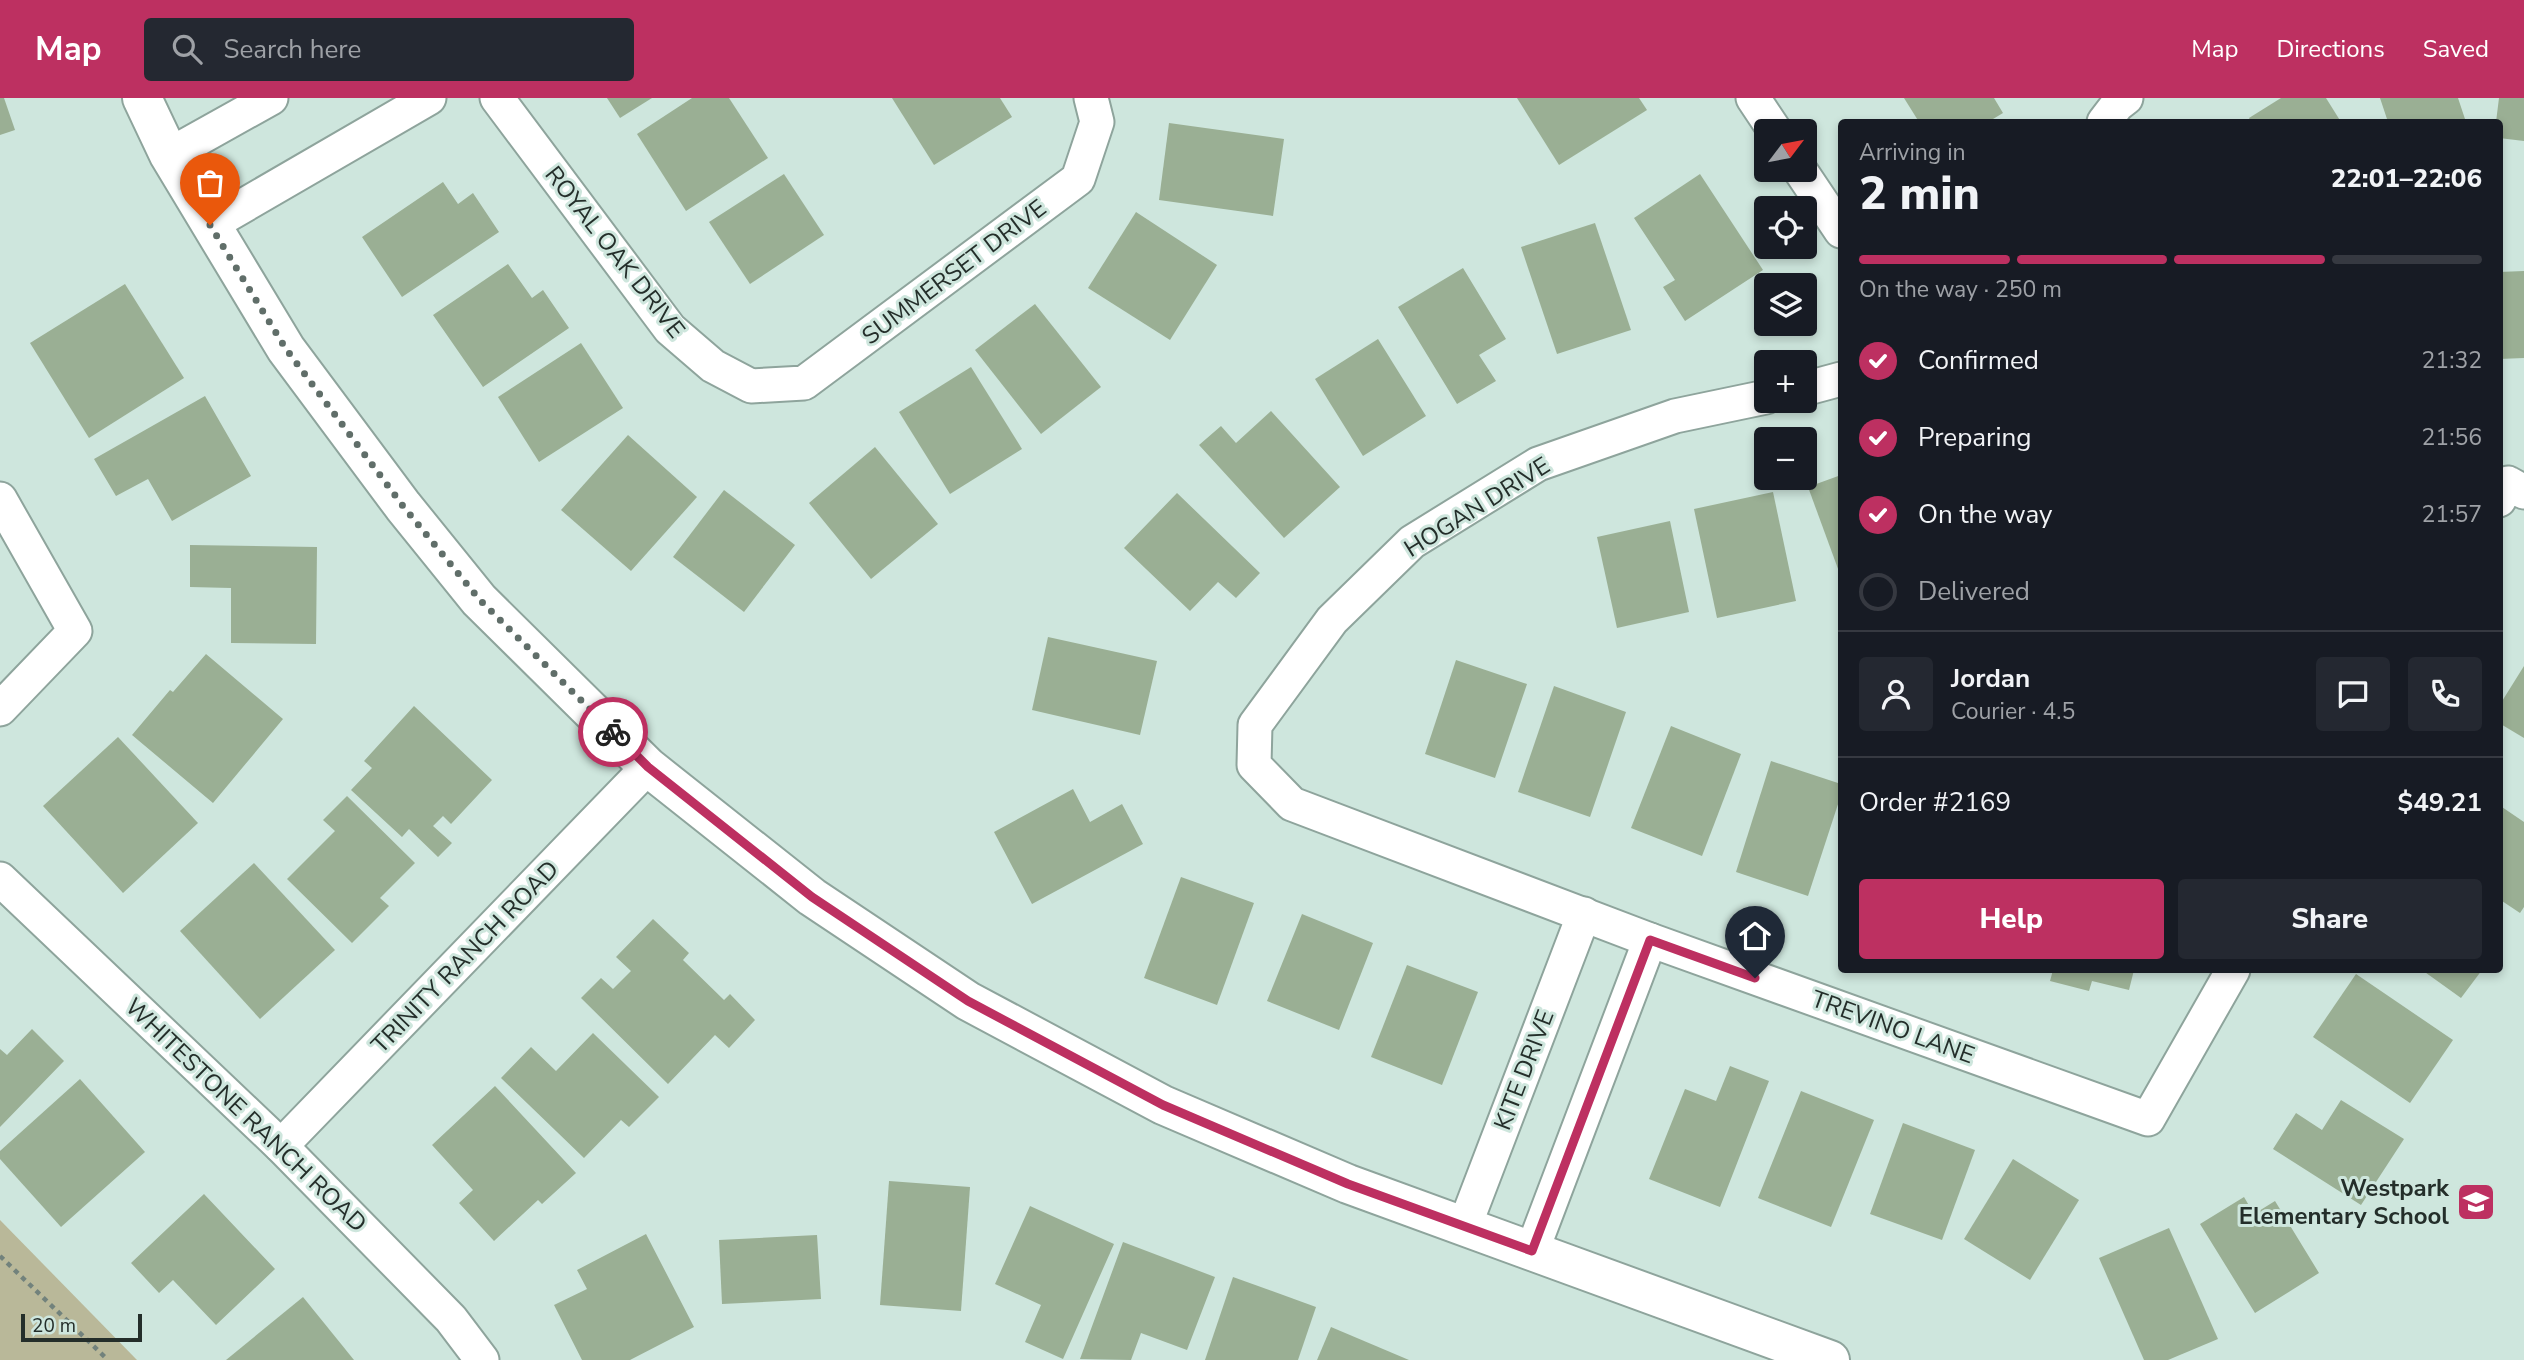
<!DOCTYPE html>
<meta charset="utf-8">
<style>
body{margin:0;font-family:"Nunito Sans",sans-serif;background:#242831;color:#f1f3f6;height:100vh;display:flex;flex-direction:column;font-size:26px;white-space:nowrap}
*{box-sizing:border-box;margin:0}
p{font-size:23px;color:#9ea1a6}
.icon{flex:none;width:38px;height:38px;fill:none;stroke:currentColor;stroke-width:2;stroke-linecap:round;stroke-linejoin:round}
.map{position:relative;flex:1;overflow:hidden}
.drawer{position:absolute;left:1838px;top:21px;width:665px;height:854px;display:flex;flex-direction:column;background:#171b24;border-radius:7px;box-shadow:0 4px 10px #0003}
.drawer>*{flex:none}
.needle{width:46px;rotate:58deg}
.buttons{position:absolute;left:1754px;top:21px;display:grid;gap:14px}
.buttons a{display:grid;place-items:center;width:63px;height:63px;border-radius:7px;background:#171b24;box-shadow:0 4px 10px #0003;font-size:35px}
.scale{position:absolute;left:21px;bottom:18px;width:121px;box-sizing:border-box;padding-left:7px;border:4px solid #242e2a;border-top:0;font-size:19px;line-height:24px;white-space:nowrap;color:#242e2a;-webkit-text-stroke:5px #cee6dd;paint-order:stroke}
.pin{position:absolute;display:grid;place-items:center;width:60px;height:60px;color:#fff;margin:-72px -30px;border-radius:50% 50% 50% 0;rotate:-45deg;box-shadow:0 0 7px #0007}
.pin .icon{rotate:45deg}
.courier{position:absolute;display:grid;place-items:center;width:70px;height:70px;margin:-35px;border:5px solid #bd3061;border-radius:50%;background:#fff;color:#222;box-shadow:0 2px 9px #0007}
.headline em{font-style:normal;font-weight:800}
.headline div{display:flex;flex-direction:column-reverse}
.headline{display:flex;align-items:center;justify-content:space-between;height:119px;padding:0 21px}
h1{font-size:46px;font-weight:800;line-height:52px}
.bar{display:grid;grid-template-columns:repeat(4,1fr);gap:10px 7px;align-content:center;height:84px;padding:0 21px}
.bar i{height:9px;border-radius:5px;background:#363941}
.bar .selected{background:#bd3061}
.bar p{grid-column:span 4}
.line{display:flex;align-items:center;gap:18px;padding:0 21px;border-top:2px solid #363941}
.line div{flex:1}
.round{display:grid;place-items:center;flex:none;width:74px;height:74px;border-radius:7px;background:#242831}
ol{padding:0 21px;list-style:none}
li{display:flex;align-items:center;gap:21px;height:77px}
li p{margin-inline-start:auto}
li .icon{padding:7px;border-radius:50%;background:#bd3061;color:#fff;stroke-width:4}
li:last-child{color:#9ea1a6}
li i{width:38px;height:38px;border:4px solid #363941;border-radius:50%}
.action{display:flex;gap:14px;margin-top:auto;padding:14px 21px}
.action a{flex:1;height:80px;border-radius:7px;background:#bd3061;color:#fff;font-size:28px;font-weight:800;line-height:80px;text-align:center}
.action a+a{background:#242831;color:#f1f3f6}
header{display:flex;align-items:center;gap:42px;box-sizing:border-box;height:98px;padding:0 35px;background:#bd3061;color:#fff}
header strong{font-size:33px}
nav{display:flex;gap:38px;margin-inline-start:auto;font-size:24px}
.search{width:490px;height:63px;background:#242831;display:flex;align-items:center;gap:18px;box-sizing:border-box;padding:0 24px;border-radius:7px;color:#9ea1a6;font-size:26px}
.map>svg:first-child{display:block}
.green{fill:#b9b899}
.building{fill:#9aaf94}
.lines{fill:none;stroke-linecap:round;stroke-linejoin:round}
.minor-casing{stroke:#8ea49c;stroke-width:37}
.tertiary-casing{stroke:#8ea49c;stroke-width:42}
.path{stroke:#72827c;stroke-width:4.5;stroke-dasharray:5 5;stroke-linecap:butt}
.minor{stroke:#fff;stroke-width:33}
.tertiary{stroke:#fff;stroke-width:38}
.done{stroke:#606e69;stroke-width:7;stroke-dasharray:0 12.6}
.route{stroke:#bd3061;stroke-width:9}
.labels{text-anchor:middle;stroke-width:6;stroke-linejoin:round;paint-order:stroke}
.street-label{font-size:24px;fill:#242e2a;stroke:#cee6dd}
.poi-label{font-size:24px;font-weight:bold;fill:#242e2a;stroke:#cee6dd;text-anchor:end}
</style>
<header>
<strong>Map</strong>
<div class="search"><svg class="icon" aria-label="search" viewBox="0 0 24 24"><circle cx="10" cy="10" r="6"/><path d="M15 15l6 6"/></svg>Search here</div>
<nav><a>Map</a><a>Directions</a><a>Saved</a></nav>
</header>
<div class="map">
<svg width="2524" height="1262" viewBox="0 0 2524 1262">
<rect width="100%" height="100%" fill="#cee6dd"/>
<!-- green -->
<polygon class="green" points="0,1122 137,1262 0,1262"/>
<!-- building -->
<g class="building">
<polygon points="0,0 4,0 15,32 0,37"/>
<polygon points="607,0 652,0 620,20"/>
<polygon points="692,0 729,0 768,60 686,113 637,36"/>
<polygon points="892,0 1000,0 1012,19 934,67"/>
<polygon points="1517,0 1639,0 1647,12 1559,67"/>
<polygon points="1904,0 1994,0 2003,15 1988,24 1919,24"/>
<polygon points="2281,0 2326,0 2341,24 2251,24 2249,20"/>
<polygon points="2380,0 2458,0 2466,24 2388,24"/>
<polygon points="2499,0 2524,0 2524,43 2499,40 2499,24 2496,24"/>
<polygon points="1169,25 1284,41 1273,118 1159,102"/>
<polygon points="784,76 824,137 750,186 709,124"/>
<polygon points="1700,76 1763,172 1685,223 1663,189 1675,182 1634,120"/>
<polygon points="443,84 458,106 473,95 499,134 402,199 362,139"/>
<polygon points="1136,114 1217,167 1170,242 1088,190"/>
<polygon points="1595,125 1631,232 1557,256 1521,149"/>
<polygon points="508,166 532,200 543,192 569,230 483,289 433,217"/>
<polygon points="1463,170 1506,241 1479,257 1496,283 1457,306 1398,209"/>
<polygon points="2524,173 2524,260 2499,261 2499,174"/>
<polygon points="125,186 184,280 89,340 30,245"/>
<polygon points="1035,206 1101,289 1041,336 975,252"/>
<polygon points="1378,241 1426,318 1363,358 1315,281"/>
<polygon points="581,245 623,310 539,364 498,299"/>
<polygon points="971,269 1022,351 950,396 899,314"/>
<polygon points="205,298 251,378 172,423 148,381 116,398 94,361"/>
<polygon points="1271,313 1340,389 1284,440 1199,347 1221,328 1236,345"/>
<polygon points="628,337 697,399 631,473 561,412"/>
<polygon points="875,349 938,426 871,481 809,405"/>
<polygon points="1841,377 1841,479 1808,389"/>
<polygon points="724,392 795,447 744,514 673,459"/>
<polygon points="1773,394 1796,503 1717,520 1694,411"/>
<polygon points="1177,395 1260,475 1236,500 1218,484 1190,513 1124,450"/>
<polygon points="1670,423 1689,514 1617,530 1597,439"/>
<polygon points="190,447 317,449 316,546 231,545 231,490 190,489"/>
<polygon points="1048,539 1157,563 1140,637 1032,612"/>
<polygon points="206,556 283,621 213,705 132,637 170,592 173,594"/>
<polygon points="1456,562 1527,586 1495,680 1425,656"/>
<polygon points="2524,568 2524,640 2499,625 2499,608"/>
<polygon points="1554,588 1626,614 1590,719 1518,694"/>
<polygon points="414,608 492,682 451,726 443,718 433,728 452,745 438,759 409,731 402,739 351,692 372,670 364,663"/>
<polygon points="1671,628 1741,656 1702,758 1631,730"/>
<polygon points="118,639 198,725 123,795 43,708"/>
<polygon points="1771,663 1841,686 1841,697 1808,798 1736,774"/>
<polygon points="1073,691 1090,724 1122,706 1143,746 1032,806 994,734"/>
<polygon points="347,698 415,765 380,800 389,808 352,845 287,781 335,733 323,722"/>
<polygon points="2499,707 2524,724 2524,809 2520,815 2499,801"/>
<polygon points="254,765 335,852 260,921 180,833"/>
<polygon points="1181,779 1254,805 1217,907 1144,880"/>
<polygon points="1302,816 1373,845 1339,932 1267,903"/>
<polygon points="653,821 689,855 683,862 724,902 730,896 755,922 729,950 715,937 668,986 581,900 601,880 613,891 631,873 616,859"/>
<polygon points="1407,867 1478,894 1442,987 1371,959"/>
<polygon points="2053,872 2134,872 2129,892 2092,883 2089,893 2050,883"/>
<polygon points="2422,872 2482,872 2461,900"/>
<polygon points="2356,876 2453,942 2410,1005 2313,939"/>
<polygon points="32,931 64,963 0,1029 0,951 7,957"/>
<polygon points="593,935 659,999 629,1029 621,1022 584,1060 501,980 531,949 556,973"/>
<polygon points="1730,968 1769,983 1720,1109 1649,1081 1685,991 1716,1003"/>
<polygon points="80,981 145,1054 61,1129 0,1061 0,1053"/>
<polygon points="495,988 576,1075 542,1106 538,1102 494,1143 459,1105 473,1092 432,1047"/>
<polygon points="1801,993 1874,1022 1831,1129 1758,1100"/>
<polygon points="2341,1002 2404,1041 2361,1107 2273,1051 2296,1015 2322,1032"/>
<polygon points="1903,1025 1975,1052 1942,1142 1870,1116"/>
<polygon points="2013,1061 2079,1102 2030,1182 1964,1141"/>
<polygon points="889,1083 970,1089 961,1213 880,1207"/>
<polygon points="204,1096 275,1171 216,1227 173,1182 159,1195 131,1165"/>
<polygon points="2244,1099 2254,1116 2275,1103 2319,1175 2255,1215 2200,1126"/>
<polygon points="1030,1108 1114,1146 1063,1261 1025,1244 1041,1207 995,1186"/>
<polygon points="2169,1130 2218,1241 2168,1262 2144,1262 2099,1160"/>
<polygon points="646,1136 694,1229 630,1262 582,1262 554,1207 587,1191 577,1172"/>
<polygon points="817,1137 821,1201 722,1206 719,1142"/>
<polygon points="1123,1144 1215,1179 1187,1252 1141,1235 1131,1262 1080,1261"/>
<polygon points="1233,1179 1316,1209 1298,1262 1205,1262"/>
<polygon points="303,1199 354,1262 226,1262"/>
<polygon points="1331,1229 1409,1262 1317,1262"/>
</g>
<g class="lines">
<defs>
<g id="minor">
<polyline points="497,0 670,231 713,268 751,288 804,285 1078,81 1097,24 1091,0"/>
<polyline points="1753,0 1775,33"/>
<polyline points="2104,24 2117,7 2126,0"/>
<polyline points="169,57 271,0"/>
<polyline points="1800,72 1841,133"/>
<polyline points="210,127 429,0"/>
<polyline points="1804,291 1841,281"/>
<polyline points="1766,299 1675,318 1538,366 1412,444 1332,522 1255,627 1254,667 1292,706 1650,842 2148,1021 2233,872"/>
<polyline points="0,401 75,533 0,611"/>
<polyline points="2499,402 2508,385 2524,394"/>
<polyline points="0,781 281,1048 451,1221 482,1262"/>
<polyline points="281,1048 648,669"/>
<polyline points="1465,1127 1584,816"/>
<polyline points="1532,1153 1650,842"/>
</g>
<polyline id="tertiary" points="142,0 169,57 286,251 403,408 479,502 648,669 812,799 968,903 1163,1007 1348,1086 1830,1262"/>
</defs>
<!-- minor casing -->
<use href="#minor" class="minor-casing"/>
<!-- tertiary casing -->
<use href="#tertiary" class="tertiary-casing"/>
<!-- path -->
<polyline class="path" points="0,1158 108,1262"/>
<!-- minor -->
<use href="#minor" class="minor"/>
<!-- tertiary -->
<use href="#tertiary" class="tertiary"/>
</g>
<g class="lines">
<!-- done -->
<polyline class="done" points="210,127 286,251 403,408 480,502 613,634"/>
<!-- route -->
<polyline class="route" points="613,634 648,669 812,799 968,903 1163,1007 1348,1086 1532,1153 1650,842 1755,880"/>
</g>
<!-- icons -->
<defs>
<symbol id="school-square" viewBox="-11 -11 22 22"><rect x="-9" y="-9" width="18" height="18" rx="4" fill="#bd3061" stroke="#cee6dd"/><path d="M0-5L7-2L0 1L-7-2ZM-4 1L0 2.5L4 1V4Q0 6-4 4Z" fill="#fff"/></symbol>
</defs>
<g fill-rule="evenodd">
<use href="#school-square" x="2454" y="1082" width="44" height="44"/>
</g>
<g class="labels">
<!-- street labels -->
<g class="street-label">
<text transform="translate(615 154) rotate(52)" y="8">ROYAL OAK DRIVE</text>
<text transform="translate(954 174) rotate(-37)" y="8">SUMMERSET DRIVE</text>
<text transform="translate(1477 409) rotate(-32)" y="8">HOGAN DRIVE</text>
<text transform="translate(465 859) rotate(-46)" y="8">TRINITY RANCH ROAD</text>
<text transform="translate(1893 929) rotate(20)" y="8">TREVINO LANE</text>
<text transform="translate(1524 972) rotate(-69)" y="8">KITE DRIVE</text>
<text transform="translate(246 1017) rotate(44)" y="8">WHITESTONE RANCH ROAD</text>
</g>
<!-- poi labels -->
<g class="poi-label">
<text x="2449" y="1098">Westpark<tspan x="2449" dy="28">Elementary School</tspan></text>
</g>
</g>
</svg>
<div class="buttons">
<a><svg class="needle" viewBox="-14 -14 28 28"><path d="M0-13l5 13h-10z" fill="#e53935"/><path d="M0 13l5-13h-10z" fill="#9ea1a6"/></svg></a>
<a><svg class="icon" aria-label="locate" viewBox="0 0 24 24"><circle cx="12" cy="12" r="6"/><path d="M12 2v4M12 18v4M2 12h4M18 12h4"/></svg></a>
<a><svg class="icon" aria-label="layers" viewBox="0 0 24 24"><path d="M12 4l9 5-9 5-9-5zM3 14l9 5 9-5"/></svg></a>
<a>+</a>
<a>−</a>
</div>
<div class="scale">20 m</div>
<div class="pin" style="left:210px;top:127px;background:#ea580c"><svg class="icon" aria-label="bag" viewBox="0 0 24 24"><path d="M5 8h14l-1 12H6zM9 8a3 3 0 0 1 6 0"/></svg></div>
<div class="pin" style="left:1755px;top:880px;background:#1f2937"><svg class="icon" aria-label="home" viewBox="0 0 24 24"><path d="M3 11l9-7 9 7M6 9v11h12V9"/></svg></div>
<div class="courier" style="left:613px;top:634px"><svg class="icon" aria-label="bike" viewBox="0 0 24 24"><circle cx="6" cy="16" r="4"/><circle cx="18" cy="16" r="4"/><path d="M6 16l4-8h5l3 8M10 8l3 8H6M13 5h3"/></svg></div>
<section class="drawer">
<div class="headline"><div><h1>2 min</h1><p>Arriving in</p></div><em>22:01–22:06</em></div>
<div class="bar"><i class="selected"></i><i class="selected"></i><i class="selected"></i><i></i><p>On the way · 250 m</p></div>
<ol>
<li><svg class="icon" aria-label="check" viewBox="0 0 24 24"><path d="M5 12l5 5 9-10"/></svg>Confirmed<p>21:32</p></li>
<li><svg class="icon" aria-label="check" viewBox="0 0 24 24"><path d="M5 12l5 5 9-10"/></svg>Preparing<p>21:56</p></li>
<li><svg class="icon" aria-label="check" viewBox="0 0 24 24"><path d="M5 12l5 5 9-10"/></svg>On the way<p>21:57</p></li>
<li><i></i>Delivered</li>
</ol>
<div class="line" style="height:126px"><a class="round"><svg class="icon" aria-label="person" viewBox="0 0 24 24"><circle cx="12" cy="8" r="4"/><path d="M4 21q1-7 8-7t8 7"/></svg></a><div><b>Jordan</b><p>Courier · 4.5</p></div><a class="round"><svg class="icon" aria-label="chat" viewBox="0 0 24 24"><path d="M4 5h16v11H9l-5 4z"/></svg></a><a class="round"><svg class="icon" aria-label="phone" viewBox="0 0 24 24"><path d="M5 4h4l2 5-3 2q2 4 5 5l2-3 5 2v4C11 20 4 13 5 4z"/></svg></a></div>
<div class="line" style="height:91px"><div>Order #2169</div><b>$49.21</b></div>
<div class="action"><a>Help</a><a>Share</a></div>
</section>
</div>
